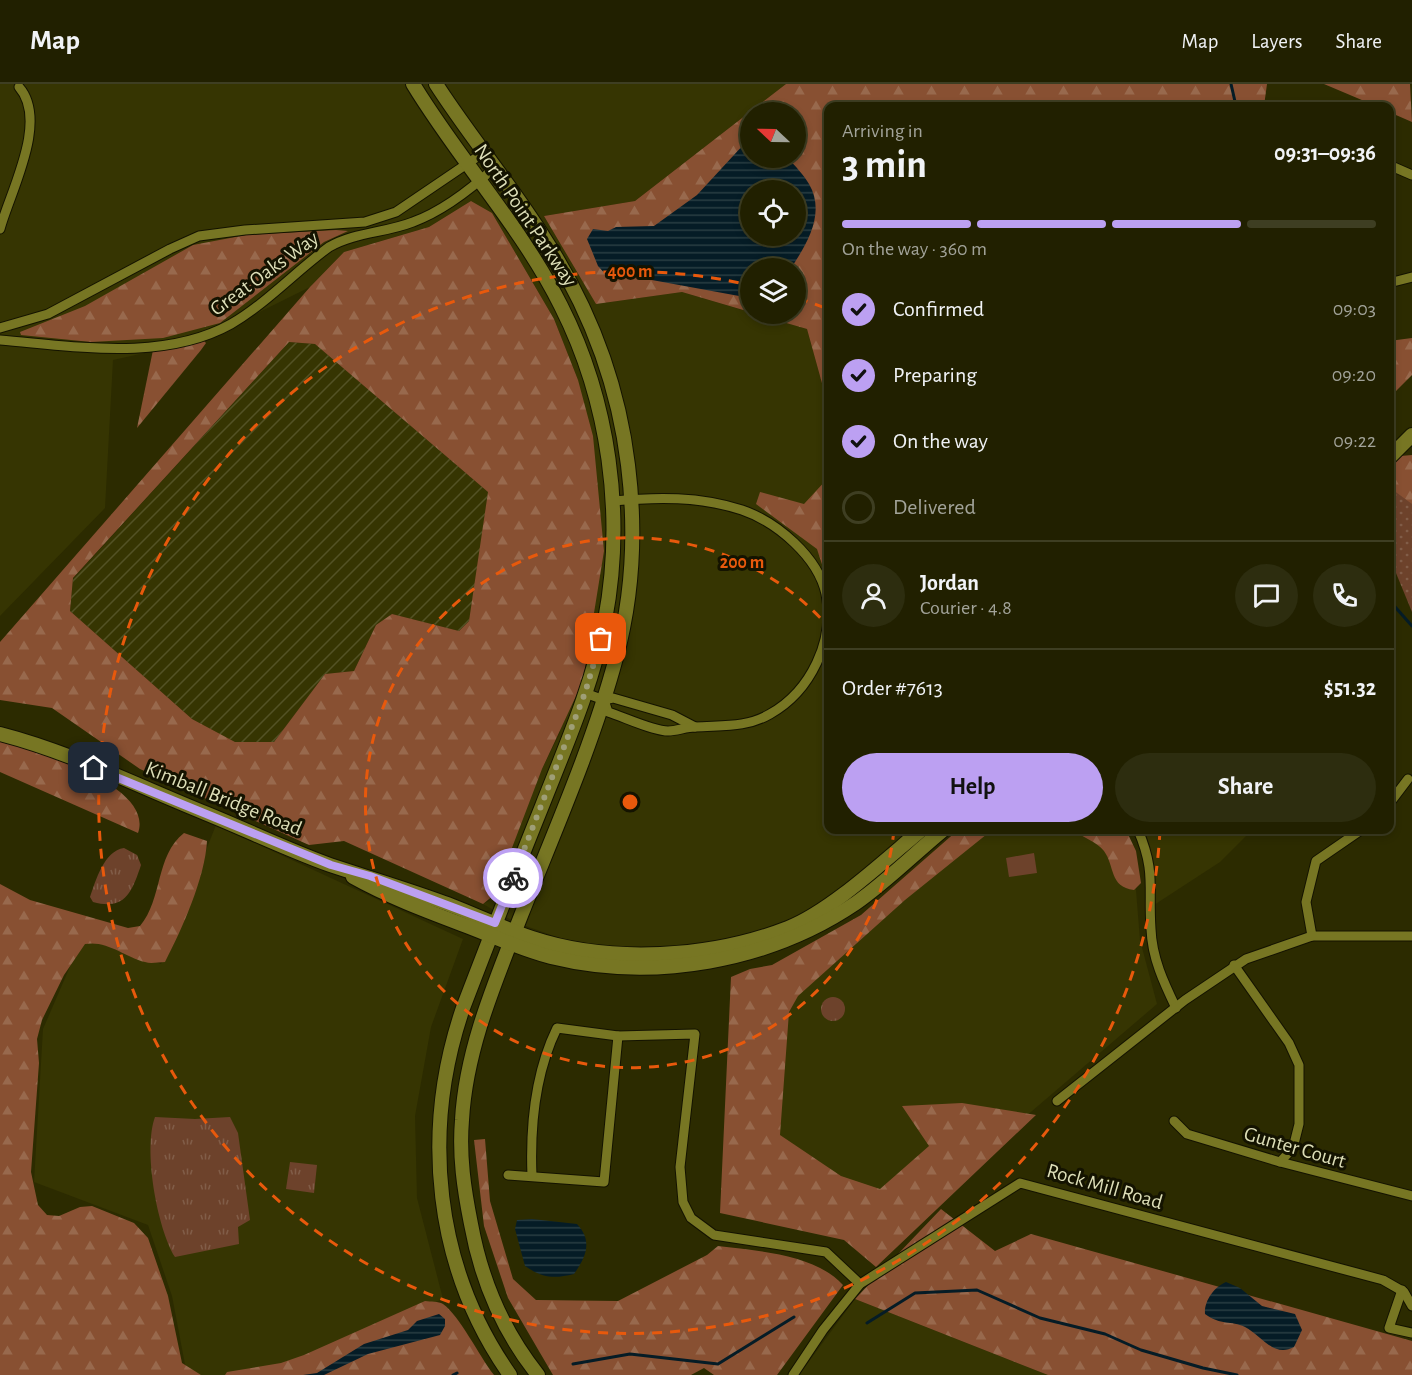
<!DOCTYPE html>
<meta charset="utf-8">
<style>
body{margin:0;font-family:"Alegreya Sans",sans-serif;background:#2d2d0f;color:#f1f3f6;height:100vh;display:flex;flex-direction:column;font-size:22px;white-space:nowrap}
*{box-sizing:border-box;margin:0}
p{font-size:20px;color:#a2a399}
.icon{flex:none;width:33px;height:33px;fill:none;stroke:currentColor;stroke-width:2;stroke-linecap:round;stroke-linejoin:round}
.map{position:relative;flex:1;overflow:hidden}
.details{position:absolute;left:824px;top:18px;width:570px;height:732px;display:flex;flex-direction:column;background:#212000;border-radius:12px;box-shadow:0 3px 9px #0003,0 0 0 2px #3e3e22}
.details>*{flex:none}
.needle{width:39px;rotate:292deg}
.tools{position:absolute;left:740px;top:18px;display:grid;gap:12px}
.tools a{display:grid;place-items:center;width:66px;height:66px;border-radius:50%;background:#212000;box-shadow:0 3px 9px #0003,0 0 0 2px #3e3e22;font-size:30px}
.pin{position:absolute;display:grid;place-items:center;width:51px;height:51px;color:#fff;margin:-26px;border-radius:12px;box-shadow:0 3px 9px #0006}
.courier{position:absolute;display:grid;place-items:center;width:60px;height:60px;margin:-30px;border:4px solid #bca0f2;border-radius:50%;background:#fff;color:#222;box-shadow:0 2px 8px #0007}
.head em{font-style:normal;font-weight:600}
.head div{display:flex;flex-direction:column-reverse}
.head{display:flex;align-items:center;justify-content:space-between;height:102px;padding:0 18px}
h1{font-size:39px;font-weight:600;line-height:45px}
.bar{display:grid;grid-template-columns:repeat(4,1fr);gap:9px 6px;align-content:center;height:72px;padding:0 18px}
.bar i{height:8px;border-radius:4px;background:#3e3e22}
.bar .selected{background:#bca0f2}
.bar p{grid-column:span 4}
.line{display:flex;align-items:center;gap:15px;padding:0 18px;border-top:2px solid #3e3e22}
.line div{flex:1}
.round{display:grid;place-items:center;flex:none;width:63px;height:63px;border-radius:32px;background:#2d2d0f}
ol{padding:0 18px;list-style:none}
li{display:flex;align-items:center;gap:18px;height:66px}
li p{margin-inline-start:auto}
li .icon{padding:6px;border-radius:50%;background:#bca0f2;color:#111;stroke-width:4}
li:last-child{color:#a2a399}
li i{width:33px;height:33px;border:3px solid #3e3e22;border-radius:50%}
.button{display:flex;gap:12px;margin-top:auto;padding:12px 18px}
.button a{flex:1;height:69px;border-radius:36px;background:#bca0f2;color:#111;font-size:24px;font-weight:600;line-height:69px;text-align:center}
.button a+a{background:#2d2d0f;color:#f1f3f6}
header{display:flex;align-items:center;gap:36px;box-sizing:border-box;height:84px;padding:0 30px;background:#212000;border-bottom:2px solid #3e3e22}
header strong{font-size:28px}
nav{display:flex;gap:33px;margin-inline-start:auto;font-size:21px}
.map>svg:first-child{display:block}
.built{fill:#363502}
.industrial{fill:url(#industrial-furrows)}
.grass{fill:url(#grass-tufts)}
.forest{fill:url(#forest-firs);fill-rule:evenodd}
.park{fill:url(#park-dots)}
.pitch{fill:#6d422b}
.water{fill:url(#water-rules);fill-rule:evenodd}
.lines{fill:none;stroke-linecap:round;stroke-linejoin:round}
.stream{stroke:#051c26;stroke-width:3}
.street-casing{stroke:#141300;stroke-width:11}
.secondary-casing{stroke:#141300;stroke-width:16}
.street{stroke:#777623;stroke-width:9}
.secondary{stroke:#777623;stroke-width:14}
.done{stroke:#9f9f77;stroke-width:6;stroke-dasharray:0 10.8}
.route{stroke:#bca0f2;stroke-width:8}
.ring{fill:none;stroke:#e8590c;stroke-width:3;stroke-dasharray:10 8}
.labels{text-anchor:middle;stroke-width:6;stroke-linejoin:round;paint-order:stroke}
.street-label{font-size:21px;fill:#dddeb7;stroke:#141300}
.centre{fill:#e8590c;stroke:#141300;stroke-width:3}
.ring-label{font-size:18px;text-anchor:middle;font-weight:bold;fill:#e8590c;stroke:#141300;stroke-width:6;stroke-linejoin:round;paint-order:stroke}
</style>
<header>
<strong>Map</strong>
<nav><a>Map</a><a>Layers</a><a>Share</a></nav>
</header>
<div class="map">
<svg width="1412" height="1291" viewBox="0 0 1412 1291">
<defs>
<pattern id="industrial-furrows" width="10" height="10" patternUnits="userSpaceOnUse" patternTransform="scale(1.5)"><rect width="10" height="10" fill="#363502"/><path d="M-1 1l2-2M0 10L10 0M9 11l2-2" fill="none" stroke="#535225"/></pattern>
<pattern id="grass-tufts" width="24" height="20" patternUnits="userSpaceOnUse" patternTransform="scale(1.5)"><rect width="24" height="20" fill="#6d422b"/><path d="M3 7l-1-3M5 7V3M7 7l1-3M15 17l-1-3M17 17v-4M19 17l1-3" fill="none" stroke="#815d48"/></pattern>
<pattern id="forest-firs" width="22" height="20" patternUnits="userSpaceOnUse" patternTransform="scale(1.5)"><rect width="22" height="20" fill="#885032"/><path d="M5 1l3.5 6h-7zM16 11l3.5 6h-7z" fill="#98694d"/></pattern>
<pattern id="park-dots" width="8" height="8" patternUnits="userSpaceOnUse" patternTransform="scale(1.5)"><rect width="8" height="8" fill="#6d422b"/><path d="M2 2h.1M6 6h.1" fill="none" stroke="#815d48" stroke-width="1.8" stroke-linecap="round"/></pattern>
<pattern id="water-rules" width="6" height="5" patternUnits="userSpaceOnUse" patternTransform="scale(1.5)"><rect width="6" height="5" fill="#051c26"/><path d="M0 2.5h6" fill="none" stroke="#293d43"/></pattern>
</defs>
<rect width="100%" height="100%" fill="#2c2b00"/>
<!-- built -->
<g class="built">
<polygon points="0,0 786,0 635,117 544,132 596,220 682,208 807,245 828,321 828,746 919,746 832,835 637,882 515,838 483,820 489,817 542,685 560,649 578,296 554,235 492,129 471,117 429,143 344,168 310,203 203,256 113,276 105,424 0,532"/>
<polygon points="216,741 463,855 431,943 415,1032 417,1114 443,1215 286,1280 228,1291 187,1291 172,1212 148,1141 34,1098 43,945 85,848 161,880"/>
<polygon points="978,746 1122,746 1136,806 1140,856 1157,920 906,1135 769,1045 785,912"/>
<polygon points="1135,746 1252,746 1220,778 1154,821"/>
<polygon points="855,1215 1048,1291 799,1291"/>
</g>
<!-- industrial -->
<polygon class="industrial" points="289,258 315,260 488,408 478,481 469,537 459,547 392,530 376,541 354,587 325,590 274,658 235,658 192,635 70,527 73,495"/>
<!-- grass -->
<g class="grass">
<path d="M124 764 137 771 141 781C132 808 125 827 93 818L90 813C96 796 104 767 124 764Z"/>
<circle cx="833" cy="925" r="12"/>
<path d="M155 1033 195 1035 230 1033 238 1049 250 1136 238 1143 239 1160 175 1173C157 1144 143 1065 155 1033Z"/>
<polygon points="290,1078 317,1081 314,1109 286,1105"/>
</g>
<!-- forest -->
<g class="forest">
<path d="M786 0H1267L1264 22H828V321L807 245 755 230H795V184H750V228L682 208 596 220 544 132 635 117ZM750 28H795V74H750ZM750 106H795V152H750Z"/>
<polygon points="1324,0 1410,0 1412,38 1389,28 1389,22 1376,22"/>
<path d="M471 117 492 129 554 235 578 296 593 352 604 467 583 597 542 685 494 811 483 820 344 757 309 761 140 685 52 624 0 616V558L310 203 344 168 429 143ZM289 258 315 260 488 408 469 537 459 547 392 530 376 541 354 587 325 590 274 658H235L192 635 70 527 73 494Z"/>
<polygon points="336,146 348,147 324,158 220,239 163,254 91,258 21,251 20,248 85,222 193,161 246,151"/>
<polygon points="1412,254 1412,291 1389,314 1389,257"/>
<polygon points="203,256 206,259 201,266 137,344 153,266"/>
<polygon points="1412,371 1412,504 1389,458 1389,373"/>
<polygon points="828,394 828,499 817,465 756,420 760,408 804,420"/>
<path d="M0 654C32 665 155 701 138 749L0 688Z"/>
<polygon points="958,746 992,746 905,816 798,912 789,928 780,1051 841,1092 880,1105 929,1062 902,1022 962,1019 1036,1031 876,1183 844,1156 720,1129 731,893 750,885 772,881 861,831"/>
<path d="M1072 746H1126L1136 767 1141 799 1134 806C1109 803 1115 782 1104 767 1097 758 1081 752 1072 746Z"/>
<path d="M184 749 207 757C205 794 182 845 165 878 158 878 151 880 145 878 125 873 107 856 85 860L64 891 42 936 37 955 39 979 31 1088 38 1121 47 1131 59 1132 80 1123 92 1122 134 1139 148 1154 168 1212 182 1279 201 1291H0V800L30 816 128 844 140 842C163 815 155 772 184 749Z"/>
<path d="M485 1055 490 1117 513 1195 536 1216 618 1217 707 1171 718 1162C757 1167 815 1170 843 1201L777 1291H714L704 1284 691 1291H553L508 1214 484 1142 474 1056Z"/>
<polygon points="941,1125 995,1167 1031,1150 1412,1257 1412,1291 1048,1291 855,1215"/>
<path d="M425 1217C431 1218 438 1217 443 1220 460 1232 479 1272 494 1291H225L227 1288 281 1279 304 1271Z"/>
</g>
<!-- park -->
<polygon class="park" points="1389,403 1412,420 1412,528 1389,472"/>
<!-- pitch -->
<polygon class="pitch" points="1034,769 1037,789 1009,793 1006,774"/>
<!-- water -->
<g class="water">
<path d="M745 59H750V74H788C795 82 804 91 809 100 826 129 807 160 791 184H750V214L630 192 608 193 598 182 587 155 593 145 608 147 616 143 654 142 697 111ZM795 106V152H750V106Z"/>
<path d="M532 1135 577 1140C593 1157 586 1173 574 1190 554 1195 542 1194 525 1182L515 1145 517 1136Z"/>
<path d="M1226 1198 1240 1204 1262 1222 1295 1230 1302 1246 1294 1263C1273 1274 1261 1251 1245 1243 1231 1236 1221 1242 1205 1230 1204 1217 1214 1203 1226 1198Z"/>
<polygon points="439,1230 445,1235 445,1242 440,1251 368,1270 324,1291 303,1291 317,1289 364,1260 408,1246 417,1237"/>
</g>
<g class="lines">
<!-- stream -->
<g class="stream">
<polyline points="1231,0 1236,22"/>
<polyline points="1389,516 1412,542"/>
<polyline points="867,1239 915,1209 977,1206 1040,1234 1105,1250 1141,1266 1203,1284 1237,1291"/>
<polyline points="573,1280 630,1270 718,1280 794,1233"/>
<polyline points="453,1291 457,1289"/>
</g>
<defs>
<g id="street">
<polyline points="1389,81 1412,91"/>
<path d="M0 145C10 108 49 37 19 3"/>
<polyline points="1389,199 1412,193"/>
<polyline points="0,244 48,230 170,165 199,152 245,146 365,138 396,128 483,69"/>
<path d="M0 256C74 262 163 278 231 240 267 219 296 187 329 163 355 148 385 149 413 138 443 127 471 105 494 84"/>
<polyline points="585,609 604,616 613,614 672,631 695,643"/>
<path d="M604 616 608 628C624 633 653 647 668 647 677 647 686 643 695 643 722 641 746 644 770 630 811 607 835 556 826 510 818 473 777 438 742 426 699 412 657 413 612 417"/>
<polyline points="1389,720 1408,695"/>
<path d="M1138 746C1156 788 1148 803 1151 845 1152 874 1164 899 1176 924"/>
<polyline points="1312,852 1306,818 1316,777 1361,746"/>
<polyline points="1234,881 1289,959 1299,981 1299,1040 1293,1064 1280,1078"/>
<polyline points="1057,1017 1185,916 1246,875 1312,852 1412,852"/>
<polyline points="1174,1037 1187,1050 1280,1078 1412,1112"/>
<polyline points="508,1091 604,1098 618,952"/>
<path d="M532 1092C530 1042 535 989 557 944L618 952 695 950 680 1083 683 1118 691 1134 714 1151 826 1168 860 1200"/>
<polyline points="1402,1206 1389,1244 1412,1249"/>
<polyline points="793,1291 823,1246 860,1200 1020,1099 1383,1196 1404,1208 1412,1222"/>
</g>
<g id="secondary">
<path d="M413 0C459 76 521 142 561 222 609 317 625 431 605 536 593 600 566 661 542 722 515 789 489 856 463 924 421 1047 434 1183 510 1291"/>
<path d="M436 0C470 53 511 101 544 154 589 223 618 299 628 381 636 445 633 511 616 574 593 660 555 746 522 829 496 896 466 964 462 1036 459 1072 464 1105 471 1140 481 1195 502 1246 538 1291"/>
<polyline points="1389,374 1412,351"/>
<path d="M0 650C70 668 138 702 205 729 247 746 288 766 330 781 366 793 403 804 439 817 471 828 501 844 532 854 611 880 711 874 788 844 831 827 885 776 921 746"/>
<path d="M353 793C387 812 424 826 461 840 491 851 520 865 551 873 653 898 769 878 856 819 886 798 914 770 943 746"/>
</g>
</defs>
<!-- street casing -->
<use href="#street" class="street-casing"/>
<!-- secondary casing -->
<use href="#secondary" class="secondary-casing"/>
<!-- street -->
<use href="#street" class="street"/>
<!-- secondary -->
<use href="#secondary" class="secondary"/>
</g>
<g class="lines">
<!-- done -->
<polyline class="done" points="513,794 585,609 601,555"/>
<!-- route -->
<polyline class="route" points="94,684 331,781 370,792 495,839 513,794"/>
</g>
<!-- distance rings -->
<g class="ring">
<path d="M894 746A265 265 0 1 1 827 541"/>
<path d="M1160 746A531 531 0 1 1 749 201M798 214A531 531 0 0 1 825 224"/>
</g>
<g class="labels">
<!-- street labels -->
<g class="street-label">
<text transform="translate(526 131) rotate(56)" y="7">North Point Parkway</text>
<text transform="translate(264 189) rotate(-36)" y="7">Great Oaks Way</text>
<text transform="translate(224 714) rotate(22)" y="7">Kimball Bridge Road</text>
<text transform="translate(1295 1063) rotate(16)" y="7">Gunter Court</text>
<text transform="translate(1105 1102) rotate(16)" y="7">Rock Mill Road</text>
</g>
</g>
<circle cx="630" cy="718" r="9" class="centre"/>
<g class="ring-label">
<text x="630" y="193">400 m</text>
<text x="742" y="484">200 m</text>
</g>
</svg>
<div class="tools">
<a><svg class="needle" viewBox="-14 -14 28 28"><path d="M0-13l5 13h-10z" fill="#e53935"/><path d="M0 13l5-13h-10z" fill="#a2a399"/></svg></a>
<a><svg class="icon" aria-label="locate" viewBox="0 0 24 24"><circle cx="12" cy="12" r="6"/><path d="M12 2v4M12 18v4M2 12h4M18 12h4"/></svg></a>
<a><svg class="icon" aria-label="layers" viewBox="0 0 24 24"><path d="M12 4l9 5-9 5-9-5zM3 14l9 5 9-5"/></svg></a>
</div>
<div class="pin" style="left:601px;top:555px;background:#ea580c"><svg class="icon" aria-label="bag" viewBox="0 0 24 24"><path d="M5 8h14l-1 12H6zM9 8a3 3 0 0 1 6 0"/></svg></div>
<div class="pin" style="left:94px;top:684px;background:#1f2937"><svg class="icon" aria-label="home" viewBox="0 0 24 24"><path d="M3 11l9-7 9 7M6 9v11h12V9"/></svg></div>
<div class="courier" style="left:513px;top:794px"><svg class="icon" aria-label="bike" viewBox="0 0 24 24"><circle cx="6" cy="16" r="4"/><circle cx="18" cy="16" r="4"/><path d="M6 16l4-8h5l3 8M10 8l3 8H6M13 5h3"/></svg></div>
<section class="details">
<div class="head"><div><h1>3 min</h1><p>Arriving in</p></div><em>09:31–09:36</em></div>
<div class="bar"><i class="selected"></i><i class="selected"></i><i class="selected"></i><i></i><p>On the way · 360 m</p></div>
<ol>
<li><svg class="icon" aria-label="check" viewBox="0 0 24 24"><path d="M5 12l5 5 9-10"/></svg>Confirmed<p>09:03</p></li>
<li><svg class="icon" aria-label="check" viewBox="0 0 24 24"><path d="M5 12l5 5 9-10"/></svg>Preparing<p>09:20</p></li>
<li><svg class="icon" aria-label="check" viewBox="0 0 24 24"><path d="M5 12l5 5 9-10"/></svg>On the way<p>09:22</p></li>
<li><i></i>Delivered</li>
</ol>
<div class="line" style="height:108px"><a class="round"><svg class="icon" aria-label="person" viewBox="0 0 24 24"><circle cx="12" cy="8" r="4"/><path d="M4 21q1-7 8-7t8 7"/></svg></a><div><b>Jordan</b><p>Courier · 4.8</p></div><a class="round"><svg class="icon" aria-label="chat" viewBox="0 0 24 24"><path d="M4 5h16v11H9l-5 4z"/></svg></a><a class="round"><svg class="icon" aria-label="phone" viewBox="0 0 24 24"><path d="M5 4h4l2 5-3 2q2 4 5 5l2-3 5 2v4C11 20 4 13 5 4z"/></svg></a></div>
<div class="line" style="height:78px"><div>Order #7613</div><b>$51.32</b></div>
<div class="button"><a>Help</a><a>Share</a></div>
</section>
</div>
